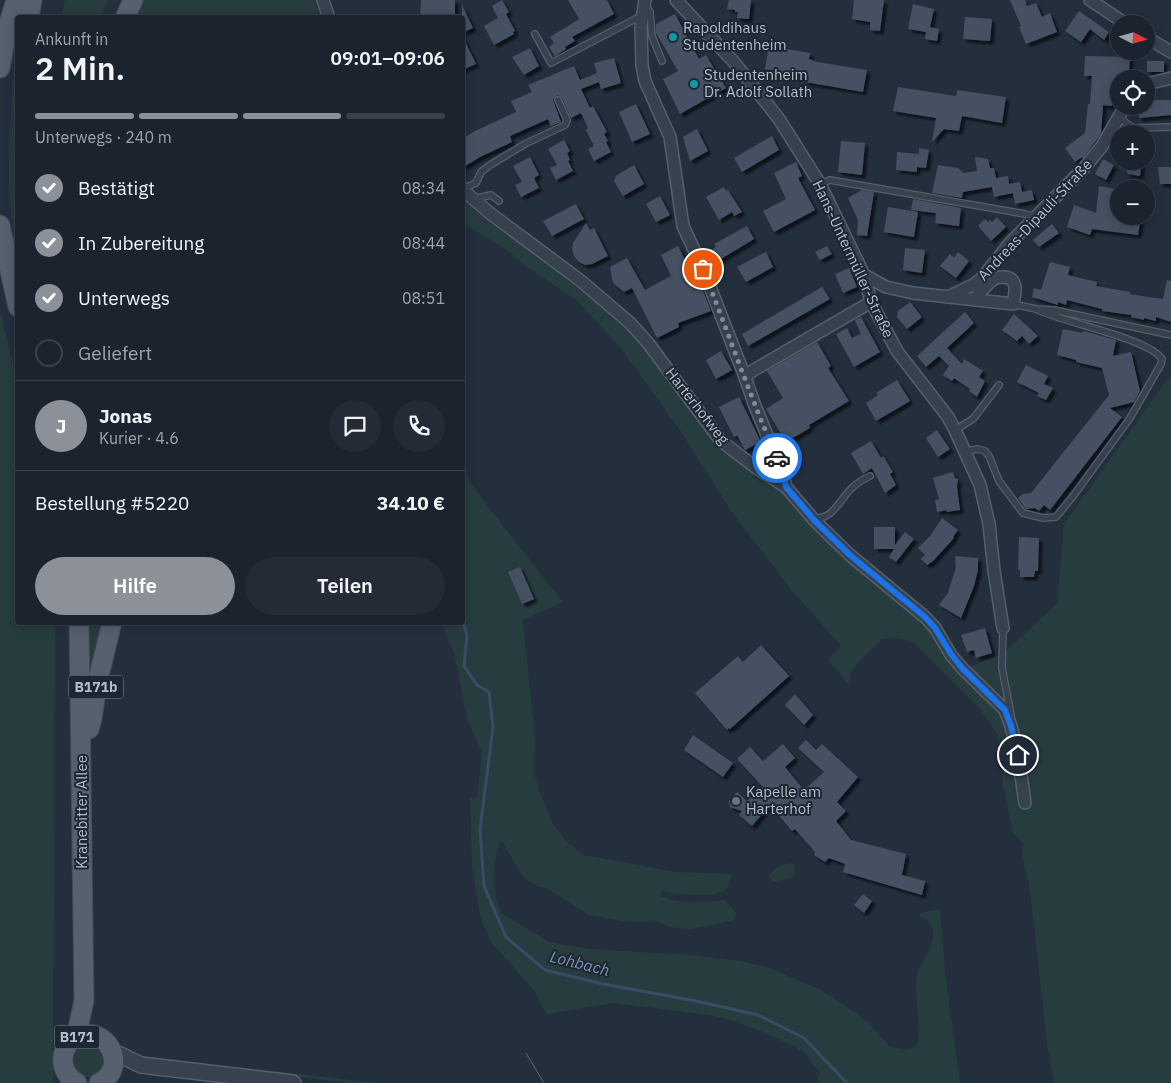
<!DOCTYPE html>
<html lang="de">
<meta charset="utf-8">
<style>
body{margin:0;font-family:"IBM Plex Sans",sans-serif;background:#242b36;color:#f1f3f6;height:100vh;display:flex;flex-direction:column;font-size:19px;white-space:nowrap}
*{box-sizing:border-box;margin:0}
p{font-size:16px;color:#a0a4aa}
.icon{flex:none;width:28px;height:28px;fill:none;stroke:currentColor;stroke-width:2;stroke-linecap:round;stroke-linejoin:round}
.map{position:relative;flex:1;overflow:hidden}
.details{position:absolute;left:15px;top:15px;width:450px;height:610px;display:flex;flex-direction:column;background:#1b232e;border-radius:5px;box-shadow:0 2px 12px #0003,0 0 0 1px #39404a}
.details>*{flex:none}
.needle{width:32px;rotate:96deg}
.tools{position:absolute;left:1110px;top:15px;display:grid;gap:10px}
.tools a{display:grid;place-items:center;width:45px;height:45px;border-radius:50%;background:#1b232e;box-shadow:0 2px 12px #0003,0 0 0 1px #39404a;font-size:25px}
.pin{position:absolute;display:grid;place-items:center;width:42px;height:42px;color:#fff;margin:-21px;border:2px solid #fff;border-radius:50%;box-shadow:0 1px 5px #0007}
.courier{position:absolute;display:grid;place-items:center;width:50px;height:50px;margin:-25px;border:4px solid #1a73e8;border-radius:50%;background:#fff;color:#222;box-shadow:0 1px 6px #0007}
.head em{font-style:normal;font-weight:600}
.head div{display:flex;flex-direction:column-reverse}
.head{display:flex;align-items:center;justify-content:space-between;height:85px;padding:0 20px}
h1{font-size:32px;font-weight:600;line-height:38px}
.bar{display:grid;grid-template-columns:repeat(4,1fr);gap:8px 5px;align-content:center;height:60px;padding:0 20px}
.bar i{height:6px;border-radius:4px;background:#39404a}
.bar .selected{background:#8c9099}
.bar p{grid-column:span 4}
.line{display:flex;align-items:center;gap:12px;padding:0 20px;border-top:1px solid #39404a}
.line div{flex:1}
.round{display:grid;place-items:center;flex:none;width:52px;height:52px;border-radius:26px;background:#242b36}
ol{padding:0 20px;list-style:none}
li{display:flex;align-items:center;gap:15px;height:55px}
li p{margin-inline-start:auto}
li .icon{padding:5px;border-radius:50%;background:#8c9099;color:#fff;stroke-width:4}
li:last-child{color:#a0a4aa}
li i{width:28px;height:28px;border:2px solid #39404a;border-radius:50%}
.button{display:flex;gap:10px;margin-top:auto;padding:10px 20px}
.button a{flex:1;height:58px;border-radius:30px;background:#8c9099;color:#fff;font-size:20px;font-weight:600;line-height:58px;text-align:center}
.button a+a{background:#242b36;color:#f1f3f6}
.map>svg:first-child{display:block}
.green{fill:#263c3f}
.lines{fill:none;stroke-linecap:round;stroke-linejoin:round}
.stream{stroke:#394c67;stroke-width:3}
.building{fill:#455162;filter:url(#shadow)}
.service-casing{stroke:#565f6c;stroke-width:8}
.minor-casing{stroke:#565f6c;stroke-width:14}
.tertiary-casing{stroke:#565f6c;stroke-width:18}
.primary-casing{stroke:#414a57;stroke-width:21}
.service{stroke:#38414e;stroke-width:5.5}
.minor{stroke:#38414e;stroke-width:11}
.tertiary{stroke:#38414e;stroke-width:15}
.primary{stroke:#56606e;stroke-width:19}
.tram{stroke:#5a6575;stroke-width:1}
.done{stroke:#828b98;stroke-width:5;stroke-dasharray:0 9}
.route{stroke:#1a73e8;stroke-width:6}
.culture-dot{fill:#0f9aa8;stroke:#1d2633;stroke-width:2}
.worship-dot{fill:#6b7280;stroke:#1d2633;stroke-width:2}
.labels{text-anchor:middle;stroke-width:4;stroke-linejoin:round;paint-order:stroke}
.shield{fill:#1d2633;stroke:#878f9c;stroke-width:1}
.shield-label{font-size:14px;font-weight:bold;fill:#b4bcc9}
.poi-label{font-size:15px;fill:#b4bcc9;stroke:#1d2633;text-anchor:start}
.street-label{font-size:15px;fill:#b4bcc9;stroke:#1d2633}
.water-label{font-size:16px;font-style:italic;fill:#7c92b1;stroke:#1d2633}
</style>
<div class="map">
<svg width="1171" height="1083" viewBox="0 0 1171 1083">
<defs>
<filter id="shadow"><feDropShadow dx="3.5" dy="3.5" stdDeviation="1" flood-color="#0009"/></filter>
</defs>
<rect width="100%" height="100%" fill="#242f3e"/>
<!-- green -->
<g class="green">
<polygon points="65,0 109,0 101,17 61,17"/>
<polygon points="144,0 316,0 319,17 137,17"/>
<path d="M13 75 18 96 17 252C4 196 10 132 13 75Z"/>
<polygon points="463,189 630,323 721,441 786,487 815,521 925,617 963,669 1003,654 1057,603 1064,524 1171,374 1171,1083 1054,1083 1047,1045 1033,916 1028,880 1022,858 1023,843 1013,833 1011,822 1003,785 1002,758 997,734 980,709 912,641 895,638 883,639 865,656 852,670 849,684 828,660 841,645 793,592 731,511 682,433 621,348 576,300 524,265 508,251 465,224 463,221"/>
<polygon points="0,311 17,380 18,622 55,623 53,1083 0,1083"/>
<path d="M463 471 471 484 506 530 563 602 523 620 535 739 534 772 539 790 552 822 565 840 583 855 676 872 731 874C730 880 730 886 726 889 713 899 678 894 662 891L660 896C681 905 703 902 725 900L736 913 734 920 709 926 690 929 669 927 658 922 620 921 589 915 546 888 537 886 524 878 501 840C490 870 492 883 501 913L550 942 589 949 690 955 740 961 770 968 821 990 846 1006 868 1022 889 1046 905 1050 917 1046C922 1023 913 999 917 976 919 963 935 947 933 932 932 923 926 919 919 915L920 913 940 909 945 971 960 1083H820L817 1079 820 1073 803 1051 766 1033 731 1020 710 1015 614 1003 546 1014 536 993 490 941 480 916 472 867 470 799 477 797 482 752 468 722 454 652 441 623 462 622Z"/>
<polygon points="90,623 107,623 94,666 90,665"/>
<path d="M793 863 796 874 790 878 773 882 769 875C776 868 783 864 793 863Z"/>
<path d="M85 1042 102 1047 106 1064 95 1077H83L73 1070C71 1053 69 1051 85 1042Z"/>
<polygon points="191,1062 377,1083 349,1083 189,1064"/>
</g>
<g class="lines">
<!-- stream -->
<polyline class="stream" points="462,620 467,635 464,666 477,685 489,692 493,727 480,829 484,886 506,937 545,970 603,984 696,1001 758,1015 804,1038 847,1083"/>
</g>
<!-- building -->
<g class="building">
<polygon points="421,0 455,0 455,16 420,18"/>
<polygon points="502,0 509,12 506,14 515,31 513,32 514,34 494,45 484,26 498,18 492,6"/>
<polygon points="568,0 607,0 614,14 572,37 575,41 565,47 566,49 555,56 549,47 554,43 550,37 579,19"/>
<polygon points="729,0 751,0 749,19 737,18 738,12 735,12 735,10 727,9"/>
<polygon points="854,0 884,0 880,31 870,30 870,22 852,19"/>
<polygon points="1010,0 1025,0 1027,6 1036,3 1042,17 1050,13 1057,32 1026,44 1019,27 1021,26"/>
<polygon points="913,4 934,9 930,27 939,29 937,41 925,39 926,32 908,29"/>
<polygon points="462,5 473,28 462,33"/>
<polygon points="1079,11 1109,32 1104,40 1090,29 1081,42 1065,31"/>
<polygon points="675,14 699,59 706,55 726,88 680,114 663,79 678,71 656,33 656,24"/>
<polygon points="965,17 992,19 990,41 963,39"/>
<polygon points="462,35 476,64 462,70"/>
<polygon points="769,46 810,53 809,59 817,62 867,70 863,92 805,82 806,76 765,69"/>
<polygon points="530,48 539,66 524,75 512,57"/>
<polygon points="1085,56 1130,57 1129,75 1118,75 1116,97 1113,97 1112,106 1103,105 1101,134 1083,158 1082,157 1075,162 1065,148 1085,133 1088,104 1090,104 1092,76 1084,76"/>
<polygon points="614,58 621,83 601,89 599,82 581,89 590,108 593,106 607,132 604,134 608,141 606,142 611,152 594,161 588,149 594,146 586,130 588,128 581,113 571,118 562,98 558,95 555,97 553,100 561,122 551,126 548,119 510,136 512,142 480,157 462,168 462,139 475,131 516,112 511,101 532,92 528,85 574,66 580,80 597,73 594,63"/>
<rect x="1147" y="61" width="17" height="11"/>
<polygon points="898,87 956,96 957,90 1006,97 1002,123 962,116 959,131 944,129 932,142 936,118 893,111"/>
<polygon points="1153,100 1171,100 1171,115 1139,118 1138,106 1146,106 1146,103 1153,103"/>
<polygon points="636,104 650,134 632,142 619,112"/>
<polygon points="697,129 708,151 690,161 683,137"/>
<polygon points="772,136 779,150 742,172 734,158"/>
<polygon points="564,140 570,151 567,153 570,160 568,161 573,171 556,180 550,168 557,165 548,149"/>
<polygon points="841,141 865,143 862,175 838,172"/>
<polygon points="919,148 929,150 926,168 917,167 917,172 896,170 897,152 919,154"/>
<polygon points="530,157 539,175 534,178 539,188 521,197 515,185 522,182 513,166"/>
<polygon points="975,157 988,159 990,168 994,168 996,178 1008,176 1009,184 1020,182 1022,192 1032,190 1034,200 1015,204 1013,193 994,197 992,187 963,192 962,198 932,193 938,165 958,168 964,173 977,171"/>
<polygon points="1103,159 1114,165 1106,180 1095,174"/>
<polygon points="1127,161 1142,161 1140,176 1128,174 1126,170"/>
<polygon points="796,162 802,176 798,178 815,210 774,232 763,211 786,199 774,173"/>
<polygon points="634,165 644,184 623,196 614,181 616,176"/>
<polygon points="1158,167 1171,167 1171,184 1160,184"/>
<polygon points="1099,186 1115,189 1112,211 1119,212 1119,216 1141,216 1138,235 1092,229 1090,235 1067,227 1074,205 1096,213"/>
<polygon points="724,187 726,191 728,190 742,212 734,216 732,212 719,220 706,197"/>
<polygon points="862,190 874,192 867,236 857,235 858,220 848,198"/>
<polygon points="660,196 670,215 656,222 646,204"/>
<polygon points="913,199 961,208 959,226 935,223 936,213 911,210"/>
<polygon points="576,204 584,219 552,236 543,221"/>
<polygon points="888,207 918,212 914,237 884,232"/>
<polygon points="997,217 1006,227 991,241 978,226 985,219 988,222 990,220 992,222"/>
<polygon points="586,223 590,230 594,228 608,256 592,264 585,265 579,262 574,256 572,249 573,243"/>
<polygon points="1052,224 1059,233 1039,247 1033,240"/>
<polygon points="747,226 754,239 716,262 710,251 716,247 714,244"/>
<polygon points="678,246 700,289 702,288 711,311 678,323 679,327 657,338 632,288 624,292 613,283 610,267 627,258 645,290 671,276 661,255"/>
<polygon points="827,246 832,254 820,260 815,252"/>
<polygon points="905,248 925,250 922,273 903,270"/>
<polygon points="766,252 773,267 746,282 737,267"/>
<polygon points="958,252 969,261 956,278 940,266 950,254 954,258"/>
<polygon points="1050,262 1070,267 1068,275 1097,282 1096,286 1130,292 1130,294 1148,297 1163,299 1167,280 1171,281 1171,322 1156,317 1156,321 1144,318 1144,320 1131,317 1132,315 1102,311 1102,309 1067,300 1066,305 1058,302 1058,305 1032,297 1034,288 1041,290"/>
<polygon points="849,268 857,287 843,293 835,274"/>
<polygon points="822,287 830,299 748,346 742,334"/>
<polygon points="910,302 922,317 907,329 897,317 898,311"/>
<polygon points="965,312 974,323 947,348 962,364 964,359 983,371 979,377 985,381 977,397 969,391 970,389 954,378 952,381 943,375 949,366 939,356 926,367 917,356"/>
<polygon points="1014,314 1038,336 1029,344 1022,336 1017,341 1002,330"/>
<polygon points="861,317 880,352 854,367 836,334 847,328 852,338 861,334 855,320"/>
<polygon points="1063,329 1082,333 1083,331 1116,340 1113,356 1131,352 1140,391 1134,402 1110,408 1122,417 1050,510 1044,505 1039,511 1035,508 1026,509 1018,498 1023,494 1031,493 1109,395 1102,368 1076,362 1076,360 1057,355"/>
<polygon points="817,342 831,366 828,368 849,401 809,425 810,428 786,442 766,409 783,398 767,371"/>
<polygon points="721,351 732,370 716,379 706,360"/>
<polygon points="1026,365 1048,376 1044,384 1053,388 1046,400 1037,396 1039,393 1017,382"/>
<polygon points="897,380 910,401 876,421 866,403 878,395 876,393"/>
<polygon points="739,397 761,442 745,450 737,435 734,437 719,407"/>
<polygon points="937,430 950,449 938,457 926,438"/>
<polygon points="871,441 881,458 883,456 893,472 890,474 896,485 885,493 872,468 863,474 851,453"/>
<polygon points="953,472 955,478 958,479 957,487 960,510 946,512 947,510 937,512 935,500 939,499 933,478"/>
<polygon points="942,518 958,530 953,537 954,538 933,561 927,565 921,559 925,555 918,548 931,535"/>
<polygon points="874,527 895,527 895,545 905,532 914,539 896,562 889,557 894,549 874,549"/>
<polygon points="1019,537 1039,538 1038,571 1035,571 1034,577 1020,577 1020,570 1018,570"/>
<polygon points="955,556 978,558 978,570 974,586 961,618 939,605 948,593 956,567"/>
<polygon points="520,567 534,599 522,604 508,572"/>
<polygon points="985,628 992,653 976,658 974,650 967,652 961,635"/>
<polygon points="761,645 789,676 730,729 729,728 727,730 695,693 738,656 743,662"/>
<polygon points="795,694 813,715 804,725 785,705"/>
<polygon points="693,735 733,763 723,777 684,750"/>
<polygon points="806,740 816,750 822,744 858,777 837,802 846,811 836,821 851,840 906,854 902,875 925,881 922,895 843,872 845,864 829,858 825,862 814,855 815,852 795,829 792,831 770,805 752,826 739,815 742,811 730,807 729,801 737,792 747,801 763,787 737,759 750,747 763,761 783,744 795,758 785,767 804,790 824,772 798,748"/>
<polygon points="863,894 872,901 864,913 854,905"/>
</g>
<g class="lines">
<defs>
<g id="service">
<polyline points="646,5 650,12 652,36 662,61"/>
<polyline points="535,34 551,63 643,15"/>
<polyline points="1118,117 1133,128 1171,127"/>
<polyline points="820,184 830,180 1025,214 1035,217"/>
<polyline points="462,189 476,183 481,172 490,165 525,144 565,125 567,120 558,100"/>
<polyline points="473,199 491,195 499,201"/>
<polyline points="1013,304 1036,309 1054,310 1171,335"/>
<polyline points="955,430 973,419 999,385"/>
<path d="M966 451 978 449 985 451 989 456 999 481 1023 513 1043 518 1056 517 1074 495 1130 418 1161 364 1162 359C1148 338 1064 323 1036 309"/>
<path d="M814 518C834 520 840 498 853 487 858 482 864 479 870 476"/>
<polyline points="1003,628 1002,668 1011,715"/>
</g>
<g id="minor">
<polyline points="323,0 329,18"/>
<polyline points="645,0 641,27 642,65 645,81 670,137 683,226 703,269 745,377 755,406 782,471 786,487"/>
<polyline points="676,0 733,61 779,119 820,184 864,275 871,302 897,351 948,417 955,430 980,485 989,524 994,571 1003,628"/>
<polyline points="1090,0 1126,24"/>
<polyline points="1146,37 1171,52"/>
<polyline points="1146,84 1171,78"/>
<polyline points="462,189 491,214 581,281 630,323 648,343 721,441 755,467 786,487 815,521 851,556 925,617 935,628 951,655 963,669 1005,710 1011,726 1018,755 1025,803"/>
<path d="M864 275 886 287 913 293 1013 304C1015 294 1019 279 1005 277 1002 277 996 277 994 279 986 284 980 293 974 300"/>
<polyline points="948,297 973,285 981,279 1011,242 1084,168 1102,146 1125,106"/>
<polyline points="745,377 749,373 871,302"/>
</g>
<polyline id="tertiary" points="112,1051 141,1065 293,1083"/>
<g id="primary">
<polyline points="29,18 32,0"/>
<polyline points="125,18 133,0"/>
<polyline points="0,68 8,26 16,0"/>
<polyline points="0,225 18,307"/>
<polyline points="89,729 92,719 97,684 112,622"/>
<polyline points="76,1037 84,1001 79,622"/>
<path d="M77 1083C68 1078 62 1069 63 1057 64 1049 68 1042 75 1038 105 1021 131 1067 99 1083"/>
</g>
</defs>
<!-- service casing -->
<use href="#service" class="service-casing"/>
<!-- minor casing -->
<use href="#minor" class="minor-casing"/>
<!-- tertiary casing -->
<use href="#tertiary" class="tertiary-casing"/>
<!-- primary casing -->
<use href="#primary" class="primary-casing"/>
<!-- service -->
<use href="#service" class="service"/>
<!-- minor -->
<use href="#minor" class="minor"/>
<!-- tertiary -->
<use href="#tertiary" class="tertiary"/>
<!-- primary -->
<use href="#primary" class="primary"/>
<!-- tram -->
<polyline class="tram" points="526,1053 544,1083"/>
</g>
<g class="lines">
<!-- done -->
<path class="done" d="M703 269C728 332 750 396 777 458"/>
<!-- route -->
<polyline class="route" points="777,458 782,471 786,487 815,521 851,556 925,617 935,628 951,654 963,669 1005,710 1011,726 1018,755"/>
</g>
<!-- markers -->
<g class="culture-dot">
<circle cx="673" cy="37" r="5"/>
<circle cx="694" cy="84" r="5"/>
</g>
<circle class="worship-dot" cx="736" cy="801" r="5"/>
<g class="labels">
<!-- shield labels -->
<g class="shield">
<rect x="68.5" y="675.5" width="55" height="23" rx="4"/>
<rect x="54.5" y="1025.5" width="45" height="23" rx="4"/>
</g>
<g class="shield-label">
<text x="96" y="692">B171b</text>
<text x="77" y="1042">B171</text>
</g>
<!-- poi labels -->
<g class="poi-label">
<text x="683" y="33">Rapoldihaus<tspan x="683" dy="17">Studentenheim</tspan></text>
<text x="704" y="80">Studentenheim<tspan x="704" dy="17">Dr. Adolf Sollath</tspan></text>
<text x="746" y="797">Kapelle am<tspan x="746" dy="17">Harterhof</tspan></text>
</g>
<!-- street labels -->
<g class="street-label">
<text transform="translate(1035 220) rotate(-47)" y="5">Andreas-Dipauli-Straße</text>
<text transform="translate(853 259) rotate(65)" y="5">Hans-Untermüller-Straße</text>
<text transform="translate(697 406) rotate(52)" y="5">Harterhofweg</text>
<text transform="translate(82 812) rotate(-90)" y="5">Kranebitter Allee</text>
</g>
<!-- water labels -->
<g class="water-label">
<text transform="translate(580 963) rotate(14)" y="6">Lohbach</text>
</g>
</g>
</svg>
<div class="tools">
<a><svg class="needle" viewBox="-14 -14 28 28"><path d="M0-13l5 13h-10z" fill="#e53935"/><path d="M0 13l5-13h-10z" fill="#a0a4aa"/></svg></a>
<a><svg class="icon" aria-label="locate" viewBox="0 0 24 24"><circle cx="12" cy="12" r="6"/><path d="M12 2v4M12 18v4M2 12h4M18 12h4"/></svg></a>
<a>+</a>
<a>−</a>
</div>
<div class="pin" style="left:703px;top:269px;background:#ea580c"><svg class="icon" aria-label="bag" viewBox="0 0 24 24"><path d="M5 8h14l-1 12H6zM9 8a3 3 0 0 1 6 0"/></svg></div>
<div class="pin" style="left:1018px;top:755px;background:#1f2937"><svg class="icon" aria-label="home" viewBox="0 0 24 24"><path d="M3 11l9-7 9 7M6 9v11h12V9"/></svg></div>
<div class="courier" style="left:777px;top:458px"><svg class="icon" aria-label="car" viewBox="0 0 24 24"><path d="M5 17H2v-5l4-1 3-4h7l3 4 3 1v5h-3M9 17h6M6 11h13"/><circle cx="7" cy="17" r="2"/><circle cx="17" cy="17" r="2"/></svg></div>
<section class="details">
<div class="head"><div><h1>2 Min.</h1><p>Ankunft in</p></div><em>09:01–09:06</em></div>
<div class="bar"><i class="selected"></i><i class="selected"></i><i class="selected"></i><i></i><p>Unterwegs · 240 m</p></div>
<ol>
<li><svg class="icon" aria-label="check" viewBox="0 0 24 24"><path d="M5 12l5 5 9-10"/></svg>Bestätigt<p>08:34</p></li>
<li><svg class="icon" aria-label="check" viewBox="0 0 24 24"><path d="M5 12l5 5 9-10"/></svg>In Zubereitung<p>08:44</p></li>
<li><svg class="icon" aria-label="check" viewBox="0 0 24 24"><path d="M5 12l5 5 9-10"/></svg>Unterwegs<p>08:51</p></li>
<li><i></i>Geliefert</li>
</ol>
<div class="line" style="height:90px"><b class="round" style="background:#8c9099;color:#fff">J</b><div><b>Jonas</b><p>Kurier · 4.6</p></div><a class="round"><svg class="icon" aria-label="chat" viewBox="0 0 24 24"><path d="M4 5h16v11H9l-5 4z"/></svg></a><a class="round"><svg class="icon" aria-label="phone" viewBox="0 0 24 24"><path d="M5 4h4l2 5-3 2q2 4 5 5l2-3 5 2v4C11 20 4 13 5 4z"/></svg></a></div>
<div class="line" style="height:65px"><div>Bestellung #5220</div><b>34.10 €</b></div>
<div class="button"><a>Hilfe</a><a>Teilen</a></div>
</section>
</div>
